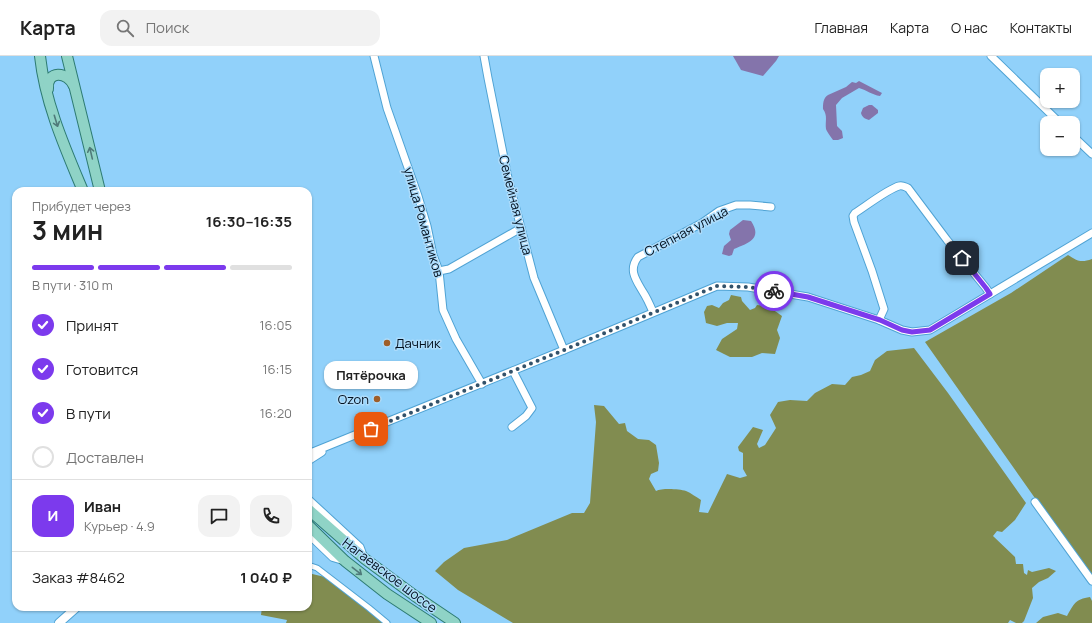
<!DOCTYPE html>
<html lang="ru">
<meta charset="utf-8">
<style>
body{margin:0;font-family:Manrope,sans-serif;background:#f2f2f2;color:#222;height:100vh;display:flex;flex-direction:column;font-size:15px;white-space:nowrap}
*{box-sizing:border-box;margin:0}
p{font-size:13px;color:#767676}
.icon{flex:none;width:22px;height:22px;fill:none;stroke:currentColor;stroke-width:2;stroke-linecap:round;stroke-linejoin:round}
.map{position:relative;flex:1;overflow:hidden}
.panel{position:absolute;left:12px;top:131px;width:300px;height:424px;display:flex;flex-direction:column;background:#fff;border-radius:12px;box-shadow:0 1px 3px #0004}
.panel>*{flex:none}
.buttons{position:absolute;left:1040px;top:12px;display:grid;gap:8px}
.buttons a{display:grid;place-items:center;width:40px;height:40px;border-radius:8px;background:#fff;box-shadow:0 1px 3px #0004;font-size:20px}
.pin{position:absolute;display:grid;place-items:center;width:34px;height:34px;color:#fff;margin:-17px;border-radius:8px;box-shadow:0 2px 6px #0006}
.courier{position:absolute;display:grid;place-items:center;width:40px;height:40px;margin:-20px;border:3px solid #7c3aed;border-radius:50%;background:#fff;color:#222;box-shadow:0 1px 5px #0007}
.bubble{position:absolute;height:28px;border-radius:12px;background:#fff;box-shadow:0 1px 3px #0004;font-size:13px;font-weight:700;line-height:28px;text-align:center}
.headline em{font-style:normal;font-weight:700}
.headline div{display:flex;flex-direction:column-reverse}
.headline{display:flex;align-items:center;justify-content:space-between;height:68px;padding:0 20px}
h1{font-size:26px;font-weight:700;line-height:30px}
.bar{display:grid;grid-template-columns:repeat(4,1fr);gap:6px 4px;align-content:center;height:48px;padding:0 20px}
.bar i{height:5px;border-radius:3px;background:#e0e0e0}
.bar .on{background:#7c3aed}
.bar p{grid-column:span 4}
.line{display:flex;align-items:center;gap:10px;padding:0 20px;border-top:1px solid #e0e0e0}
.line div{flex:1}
.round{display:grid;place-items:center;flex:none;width:42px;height:42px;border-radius:12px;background:#f2f2f2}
ol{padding:0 20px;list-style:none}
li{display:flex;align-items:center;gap:12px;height:44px}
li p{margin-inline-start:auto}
li .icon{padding:4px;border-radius:50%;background:#7c3aed;color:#fff;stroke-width:4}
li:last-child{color:#767676}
li i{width:22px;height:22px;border:2px solid #e0e0e0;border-radius:50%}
header{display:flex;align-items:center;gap:24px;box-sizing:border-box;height:56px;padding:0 20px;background:#fff;border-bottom:1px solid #e0e0e0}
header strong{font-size:19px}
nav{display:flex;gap:22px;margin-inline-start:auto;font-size:14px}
.search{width:280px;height:36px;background:#f2f2f2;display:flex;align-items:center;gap:10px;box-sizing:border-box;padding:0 14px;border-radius:12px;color:#767676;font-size:15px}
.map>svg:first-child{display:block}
.forest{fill:#818c50}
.water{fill:#8474ab}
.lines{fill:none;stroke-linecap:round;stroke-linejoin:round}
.pedestrian-casing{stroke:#50a3d4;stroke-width:7}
.minor-casing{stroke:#50a3d4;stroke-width:9}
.tertiary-casing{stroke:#50a3d4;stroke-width:10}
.primary-casing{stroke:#2d7b72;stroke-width:12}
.pedestrian{stroke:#fff;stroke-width:5}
.minor{stroke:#fff;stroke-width:7}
.tertiary{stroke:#fff;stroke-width:8}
.primary{stroke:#8fd3c6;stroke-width:10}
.oneway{stroke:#4f7a7a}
.done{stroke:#33526a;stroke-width:4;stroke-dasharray:0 7.2}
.route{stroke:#7c3aed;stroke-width:5}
.poi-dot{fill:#9f5e28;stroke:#addcfb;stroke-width:1.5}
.labels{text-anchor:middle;stroke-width:3;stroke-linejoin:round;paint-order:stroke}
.street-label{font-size:13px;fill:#000e1c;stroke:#addcfb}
.poi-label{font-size:13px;fill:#000e1c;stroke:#addcfb;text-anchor:start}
</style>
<header>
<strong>Карта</strong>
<div class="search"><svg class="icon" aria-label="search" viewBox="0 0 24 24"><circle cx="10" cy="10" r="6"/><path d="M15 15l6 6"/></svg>Поиск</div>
<nav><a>Главная</a><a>Карта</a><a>О нас</a><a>Контакты</a></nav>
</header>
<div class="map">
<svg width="1092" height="567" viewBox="0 0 1092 567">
<rect width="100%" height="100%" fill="#91d1fa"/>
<!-- forest -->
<g class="forest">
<path d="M1068 199C1077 205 1081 207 1092 203V523L925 286 1011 237Z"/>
<path d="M731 239 741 241 742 245 750 254 755 252 757 249C768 250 774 254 782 260L777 274 780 282 775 298 762 297 752 301H730L716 294 722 283 737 273 738 267H727L717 270 706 267 704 256 707 250 712 249 719 252 723 247 729 244Z"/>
<path d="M914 292 948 337 1026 447 1015 464 1002 476 997 475 993 480 1015 501 1016 508H1023L1024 517 1027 519 1028 514 1032 516 1049 512 1056 515 1048 522 1039 526 1032 532 1033 542 1024 565 1022 567H1016L1010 564 1008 567H513L458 534 435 515 444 506 464 492 507 484 572 457H584L590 447 596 366 594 349 604 350 619 368 625 367 627 375 638 383 649 384 656 389 659 407 658 415 651 418 649 423 656 435C662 432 679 433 686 435 691 437 696 441 701 444L699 456 708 457 727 418 740 422 747 420 743 413V397L739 395 738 391 753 371 763 374 757 388 759 392 765 389 776 372 770 359 778 346 790 344 807 345 815 337 832 328 845 329 852 321 861 319 870 315 875 304 887 295Z"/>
<polygon points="308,517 325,521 357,541 384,567 286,567 287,564 261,559 262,551 308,551"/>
<path d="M1090 541 1092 545V567H1036L1043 561 1058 557 1067 560C1074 548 1075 543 1090 541Z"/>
</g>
<!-- water -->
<g class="water">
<polygon points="733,0 779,0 776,5 763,20 741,14"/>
<path d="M859 25 882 37 880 40C872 39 867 34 859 32L842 42 836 49 837 70 842 75 843 82 838 84H833C831 81 827 76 826 73 825 65 828 60 823 53 823 48 823 42 828 39L846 31 852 26 856 27Z"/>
<path d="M869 49H872L878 54V57L869 64C865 63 862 61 861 57L863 52Z"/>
<path d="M743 164 751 165C763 183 748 187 734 193L732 199 729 200 722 198 724 190 731 184 729 178 730 174Z"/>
</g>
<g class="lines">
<defs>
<polyline id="pedestrian" points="308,509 317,512 369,552 387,567"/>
<g id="minor">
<polyline points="374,0 387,52 418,140 427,170 433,199 439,215 443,254 456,283 482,328"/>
<polyline points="484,0 488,22 508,122 534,222 564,294"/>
<polyline points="991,0 1060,67"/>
<polyline points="1073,80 1092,98"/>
<polyline points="439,215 449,213 521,172"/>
<path d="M653 256C650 249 647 242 643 236 636 224 628 214 638 201L702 167 719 155 736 149H750L771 151"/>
<path d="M879 264 884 253 872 215 854 166 853 160 855 157C866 150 888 133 899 130 903 129 905 131 908 132L947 184 986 232 990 238"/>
<polyline points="512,371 526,360 532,352 513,315"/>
<polyline points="308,398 564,294 717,230 748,231 808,241 879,264 902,274 912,276 930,274 1092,177"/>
<polyline points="308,405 322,396"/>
<polyline points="308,443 360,491 363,499"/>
<polyline points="1035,446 1092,525"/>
</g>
<g id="tertiary">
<polyline points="308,477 333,501 343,504"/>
<polyline points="59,567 77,551"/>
</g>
<g id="primary">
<path d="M40 0C45 47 65 92 83 135"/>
<polyline points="67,0 100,135"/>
<path d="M48 33C46 14 68 15 74 30"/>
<polyline points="308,453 365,503 415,540 455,567"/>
<polyline points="308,469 345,505 387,538 431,567"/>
</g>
</defs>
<!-- pedestrian casing -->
<use href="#pedestrian" class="pedestrian-casing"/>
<!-- minor casing -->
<use href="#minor" class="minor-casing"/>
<!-- tertiary casing -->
<use href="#tertiary" class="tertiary-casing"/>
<!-- primary casing -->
<use href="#primary" class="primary-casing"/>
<!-- pedestrian -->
<use href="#pedestrian" class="pedestrian"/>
<!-- minor -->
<use href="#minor" class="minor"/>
<!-- tertiary -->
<use href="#tertiary" class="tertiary"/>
<!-- primary -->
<use href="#primary" class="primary"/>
</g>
<!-- one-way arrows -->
<defs><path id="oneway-shaft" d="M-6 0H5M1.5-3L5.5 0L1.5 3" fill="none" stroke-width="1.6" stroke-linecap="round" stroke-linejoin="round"/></defs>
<g class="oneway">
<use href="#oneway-shaft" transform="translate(56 65) rotate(73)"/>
<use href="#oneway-shaft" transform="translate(91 97) rotate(-103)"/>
<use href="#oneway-shaft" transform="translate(357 515) rotate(38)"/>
</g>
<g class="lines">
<!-- done -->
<polyline class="done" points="371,373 564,294 717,230 748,231 774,235"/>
<!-- route -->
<polyline class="route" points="774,235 808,241 880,264 902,274 912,276 930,274 990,238 986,232 962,202"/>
</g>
<!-- markers -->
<g class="poi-dot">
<circle cx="387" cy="287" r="4"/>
<circle cx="377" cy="343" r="4"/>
</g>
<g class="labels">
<!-- street labels -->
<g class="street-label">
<text transform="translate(516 149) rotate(76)" y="5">Семейная улица</text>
<text transform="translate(424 166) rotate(74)" y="5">улица Романтиков</text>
<text transform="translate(686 175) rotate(-28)" y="5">Степная улица</text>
<text transform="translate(390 519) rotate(37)" y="5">Нагаевское шоссе</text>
</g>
<!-- poi labels -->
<g class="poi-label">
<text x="395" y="292">Дачник</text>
<text x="369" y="348" text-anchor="end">Ozon</text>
</g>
</g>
</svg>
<div class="buttons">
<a>+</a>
<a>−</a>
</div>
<div class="pin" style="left:371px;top:373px;background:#ea580c"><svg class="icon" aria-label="bag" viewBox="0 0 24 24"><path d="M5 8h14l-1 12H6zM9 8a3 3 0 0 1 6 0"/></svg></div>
<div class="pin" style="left:962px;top:202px;background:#1f2937"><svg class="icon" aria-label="home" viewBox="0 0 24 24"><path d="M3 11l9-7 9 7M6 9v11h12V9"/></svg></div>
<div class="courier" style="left:774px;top:235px"><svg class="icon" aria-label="bike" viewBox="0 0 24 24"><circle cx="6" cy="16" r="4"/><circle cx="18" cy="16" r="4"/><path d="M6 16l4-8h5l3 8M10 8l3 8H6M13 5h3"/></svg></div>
<div class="bubble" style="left:324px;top:305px;width:94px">Пятёрочка</div>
<section class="panel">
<div class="headline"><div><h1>3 мин</h1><p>Прибудет через</p></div><em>16:30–16:35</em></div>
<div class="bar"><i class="on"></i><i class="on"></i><i class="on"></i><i></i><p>В пути · 310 m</p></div>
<ol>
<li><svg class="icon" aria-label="check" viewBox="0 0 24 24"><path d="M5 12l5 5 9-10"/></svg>Принят<p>16:05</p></li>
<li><svg class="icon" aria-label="check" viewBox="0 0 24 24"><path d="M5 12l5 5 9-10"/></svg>Готовится<p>16:15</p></li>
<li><svg class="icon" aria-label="check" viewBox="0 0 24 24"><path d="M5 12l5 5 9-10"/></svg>В пути<p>16:20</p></li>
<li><i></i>Доставлен</li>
</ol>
<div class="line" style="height:72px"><b class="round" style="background:#7c3aed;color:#fff">И</b><div><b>Иван</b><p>Курьер · 4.9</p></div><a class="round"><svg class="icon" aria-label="chat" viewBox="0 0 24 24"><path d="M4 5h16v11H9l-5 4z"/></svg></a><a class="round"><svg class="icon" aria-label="phone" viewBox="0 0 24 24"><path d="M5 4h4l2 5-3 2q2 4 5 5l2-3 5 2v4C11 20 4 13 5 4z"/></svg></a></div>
<div class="line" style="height:52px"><div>Заказ #8462</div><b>1 040 ₽</b></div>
</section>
</div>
